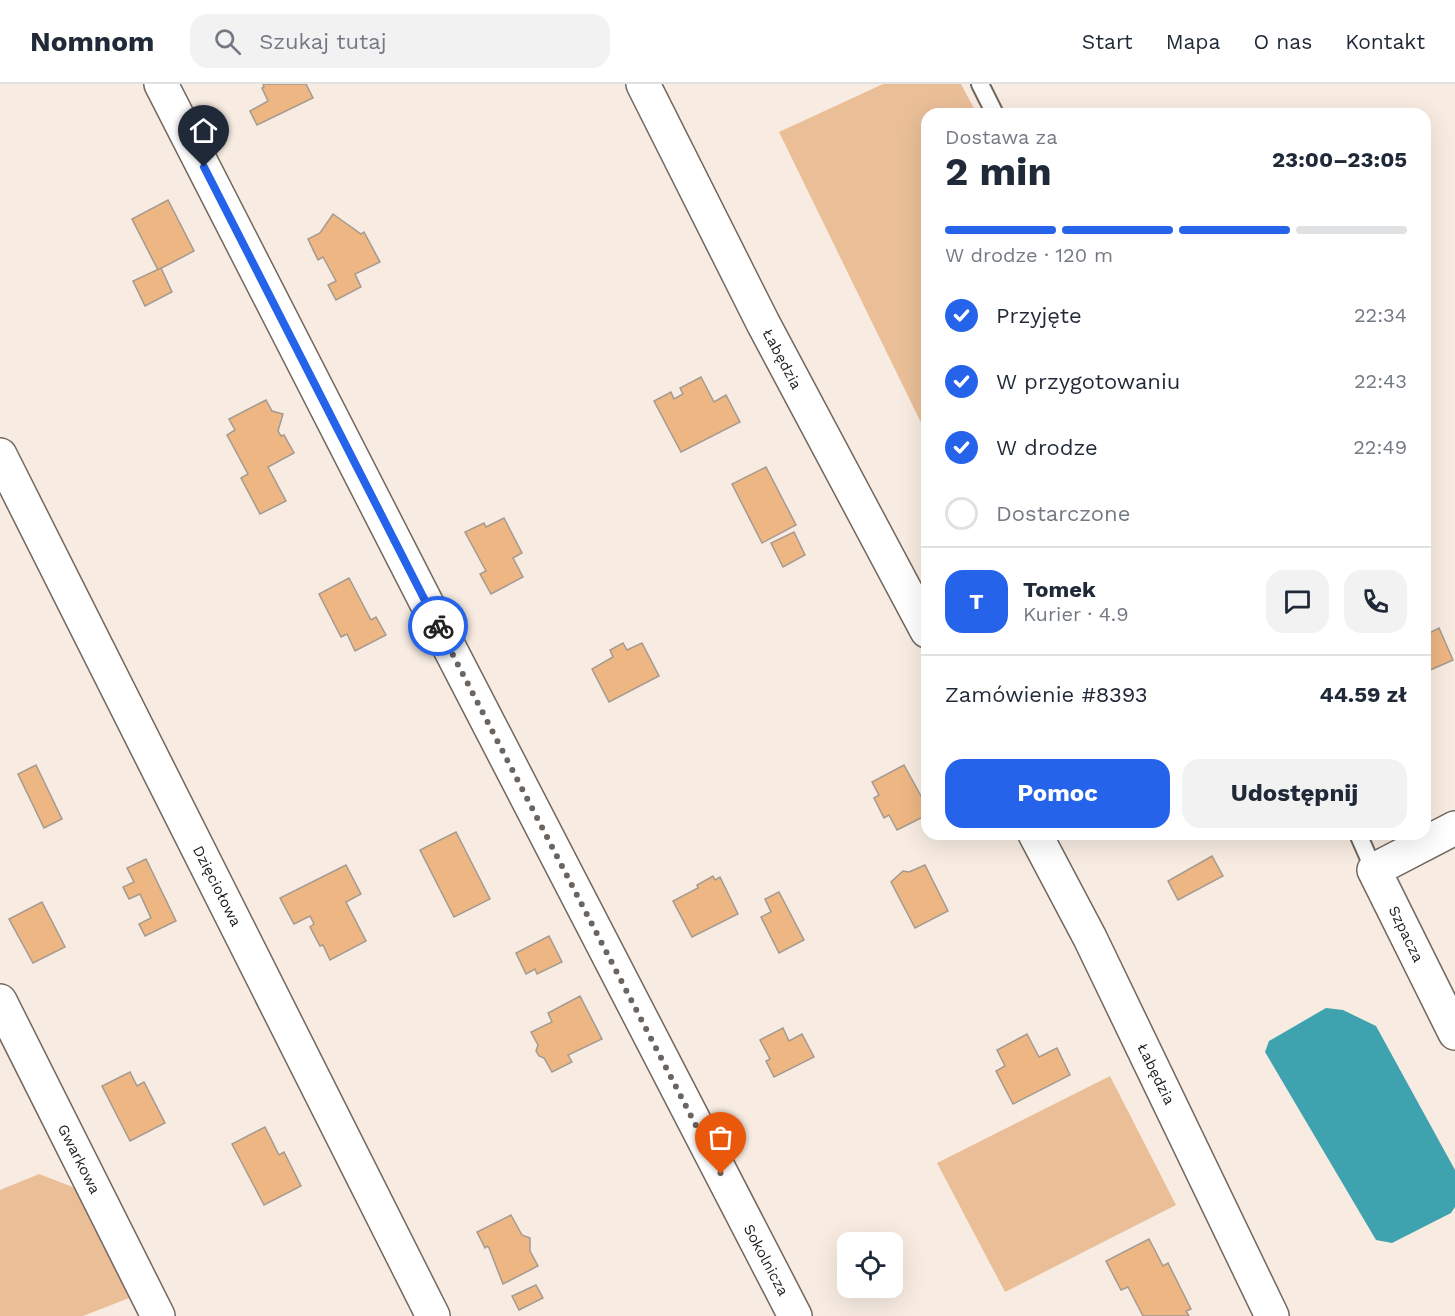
<!DOCTYPE html>
<html lang="pl">
<meta charset="utf-8">
<style>
body{margin:0;font-family:"Work Sans",sans-serif;background:#f2f2f3;color:#1f2937;height:100vh;display:flex;flex-direction:column;font-size:22px;white-space:nowrap}
*{box-sizing:border-box;margin:0}
p{font-size:20px;color:#747a83}
.icon{flex:none;width:33px;height:33px;fill:none;stroke:currentColor;stroke-width:2;stroke-linecap:round;stroke-linejoin:round}
.map{position:relative;flex:1;overflow:hidden}
.drawer{position:absolute;left:921px;top:24px;width:510px;height:732px;display:flex;flex-direction:column;background:#fff;border-radius:18px;box-shadow:0 6px 24px #0002}
.drawer>*{flex:none}
.tools{position:absolute;left:837px;top:1148px;display:grid;gap:12px}
.tools a{display:grid;place-items:center;width:66px;height:66px;border-radius:12px;background:#fff;box-shadow:0 6px 24px #0002;font-size:30px}
.pin{position:absolute;display:grid;place-items:center;width:51px;height:51px;color:#fff;margin:-62px -26px;border-radius:50% 50% 50% 0;rotate:-45deg;box-shadow:0 0 6px #0007}
.pin .icon{rotate:45deg}
.courier{position:absolute;display:grid;place-items:center;width:60px;height:60px;margin:-30px;border:4px solid #2563eb;border-radius:50%;background:#fff;color:#222;box-shadow:0 2px 8px #0007}
.summary em{font-style:normal;font-weight:700}
.summary div{display:flex;flex-direction:column-reverse}
.summary{display:flex;align-items:center;justify-content:space-between;height:102px;padding:0 24px}
h1{font-size:39px;font-weight:700;line-height:45px}
.bar{display:grid;grid-template-columns:repeat(4,1fr);gap:9px 6px;align-content:center;height:72px;padding:0 24px}
.bar i{height:8px;border-radius:4px;background:#e0e1e3}
.bar .selected{background:#2563eb}
.bar p{grid-column:span 4}
.line{display:flex;align-items:center;gap:15px;padding:0 24px;border-top:2px solid #e0e1e3}
.line div{flex:1}
.round{display:grid;place-items:center;flex:none;width:63px;height:63px;border-radius:18px;background:#f2f2f3}
ol{padding:0 24px;list-style:none}
li{display:flex;align-items:center;gap:18px;height:66px}
li p{margin-inline-start:auto}
li .icon{padding:6px;border-radius:50%;background:#2563eb;color:#fff;stroke-width:4}
li:last-child{color:#747a83}
li i{width:33px;height:33px;border:3px solid #e0e1e3;border-radius:50%}
.action{display:flex;gap:12px;margin-top:auto;padding:12px 24px}
.action a{flex:1;height:69px;border-radius:18px;background:#2563eb;color:#fff;font-size:24px;font-weight:700;line-height:69px;text-align:center}
.action a+a{background:#f2f2f3;color:#1f2937}
header{display:flex;align-items:center;gap:36px;box-sizing:border-box;height:84px;padding:0 30px;background:#fff;border-bottom:2px solid #e0e1e3}
header strong{font-size:28px}
nav{display:flex;gap:33px;margin-inline-start:auto;font-size:21px}
.search{width:420px;height:54px;background:#f2f2f3;display:flex;align-items:center;gap:15px;box-sizing:border-box;padding:0 21px;border-radius:18px;color:#747a83;font-size:22px}
.map>svg:first-child{display:block}
.green{fill:#eabf98}
.water{fill:#3fa2af}
.building{fill:#eeb683;stroke:#a49a90;stroke-width:1.5}
.lines{fill:none;stroke-linecap:round;stroke-linejoin:round}
.service-casing{stroke:#71675e;stroke-width:20}
.minor-casing{stroke:#71675e;stroke-width:36}
.service{stroke:#fff;stroke-width:16}
.minor{stroke:#fff;stroke-width:33}
.done{stroke:#6b645f;stroke-width:6;stroke-dasharray:0 10.8}
.route{stroke:#2563eb;stroke-width:8}
.labels{text-anchor:middle;stroke-width:6;stroke-linejoin:round;paint-order:stroke}
.street-label{font-size:15px;fill:#1f1b18;stroke:#fff}
</style>
<header>
<strong>Nomnom</strong>
<div class="search"><svg class="icon" aria-label="search" viewBox="0 0 24 24"><circle cx="10" cy="10" r="6"/><path d="M15 15l6 6"/></svg>Szukaj tutaj</div>
<nav><a>Start</a><a>Mapa</a><a>O nas</a><a>Kontakt</a></nav>
</header>
<div class="map">
<svg width="1455" height="1232" viewBox="0 0 1455 1232">
<rect width="100%" height="100%" fill="#f8ece2"/>
<!-- green -->
<g class="green">
<polygon points="883,0 961,0 977,30 927,30 927,351 779,48"/>
<polygon points="1110,992 1176,1121 1005,1208 937,1079"/>
<polygon points="39,1090 91,1110 137,1211 83,1232 0,1232 0,1106"/>
</g>
<!-- water -->
<polygon class="water" points="1326,924 1343,926 1376,942 1455,1086 1455,1123 1451,1129 1392,1159 1376,1156 1265,968 1269,957"/>
<!-- building -->
<g class="building">
<polygon points="263,0 306,0 313,14 257,41 250,27 268,17 262,4 264,3"/>
<polygon points="168,116 194,167 158,186 132,135"/>
<polygon points="333,130 361,150 364,148 380,178 355,190 361,203 336,216 328,201 336,197 323,173 318,176 308,155 320,149"/>
<polygon points="161,184 172,208 145,222 133,197"/>
<polygon points="701,293 714,318 726,311 740,338 681,368 654,317 671,308 674,315 683,310 680,304"/>
<polygon points="266,316 272,327 283,330 278,347 281,352 284,351 294,369 268,383 286,417 260,430 241,394 248,390 227,351 235,346 229,335"/>
<polygon points="766,383 796,441 762,459 732,400"/>
<polygon points="504,434 522,469 513,474 523,493 491,510 480,490 486,487 465,448 484,439 486,443"/>
<polygon points="794,448 805,471 783,483 771,459"/>
<polygon points="349,494 371,536 376,533 386,551 355,567 347,550 341,553 319,510"/>
<polygon points="1439,544 1453,576 1428,587 1425,581 1425,562 1429,560 1425,551"/>
<polygon points="623,559 627,566 642,559 659,592 609,618 592,585 613,573 610,566"/>
<polygon points="36,681 62,735 44,744 18,690"/>
<polygon points="904,681 921,712 924,710 927,715 927,731 897,746 889,731 884,734 874,714 879,711 872,698"/>
<polygon points="456,748 490,815 454,833 420,766"/>
<polygon points="1212,772 1223,792 1178,816 1168,797"/>
<polygon points="146,775 176,837 145,852 139,840 151,834 140,810 129,815 123,803 134,798 127,784"/>
<polygon points="346,781 361,810 346,818 366,857 330,876 323,861 320,862 310,843 314,840 310,832 294,840 280,814"/>
<polygon points="925,781 948,827 915,844 891,798 903,787 909,788"/>
<polygon points="713,792 715,796 720,793 738,830 692,853 673,817 698,804 697,801"/>
<polygon points="779,808 804,856 779,869 761,833 771,828 765,815"/>
<polygon points="42,818 65,863 33,879 9,835"/>
<polygon points="549,852 562,878 537,890 535,885 526,890 516,869"/>
<polygon points="580,912 602,955 568,971 572,978 552,988 544,974 539,972 536,967 538,961 531,948 552,938 548,929"/>
<polygon points="783,944 789,957 802,950 814,973 774,993 766,977 770,975 760,956"/>
<polygon points="1027,950 1039,973 1057,964 1070,991 1013,1020 996,987 1005,982 997,966"/>
<polygon points="130,988 137,1002 144,998 165,1039 130,1057 102,1002"/>
<polygon points="265,1043 279,1071 284,1068 301,1102 264,1121 232,1060"/>
<polygon points="511,1131 522,1151 530,1154 530,1167 538,1182 503,1200 489,1164 487,1162 485,1164 477,1148"/>
<polygon points="1149,1155 1163,1182 1168,1179 1191,1225 1186,1227 1189,1232 1143,1232 1128,1203 1121,1206 1106,1177"/>
<polygon points="536,1201 543,1214 519,1226 512,1212"/>
</g>
<g class="lines">
<defs>
<g id="service">
<polyline points="980,0 995,30"/>
<polyline points="1358,750 1374,786"/>
</g>
<g id="minor">
<polyline points="161,0 448,561 795,1232"/>
<polyline points="643,0 763,239 927,547"/>
<polyline points="0,371 433,1232"/>
<polyline points="1455,744 1374,786 1455,949"/>
<polyline points="1035,750 1090,854 1272,1232"/>
<polyline points="0,917 158,1232"/>
</g>
</defs>
<!-- service casing -->
<use href="#service" class="service-casing"/>
<!-- minor casing -->
<use href="#minor" class="minor-casing"/>
<!-- service -->
<use href="#service" class="service"/>
<!-- minor -->
<use href="#minor" class="minor"/>
</g>
<g class="lines">
<!-- done -->
<polyline class="done" points="438,542 721,1090"/>
<!-- route -->
<polyline class="route" points="204,83 438,542"/>
</g>
<g class="labels">
<!-- street labels -->
<g class="street-label">
<text transform="translate(782 275) rotate(62)" y="5">Łabędzia</text>
<text transform="translate(217 802) rotate(63)" y="5">Dzięciołowa</text>
<text transform="translate(1406 850) rotate(64)" y="5">Szpacza</text>
<text transform="translate(1156 990) rotate(64)" y="5">Łabędzia</text>
<text transform="translate(79 1075) rotate(63)" y="5">Gwarkowa</text>
<text transform="translate(766 1176) rotate(62)" y="5">Sokolnicza</text>
</g>
</g>
</svg>
<div class="tools">
<a><svg class="icon" aria-label="locate" viewBox="0 0 24 24"><circle cx="12" cy="12" r="6"/><path d="M12 2v4M12 18v4M2 12h4M18 12h4"/></svg></a>
</div>
<div class="pin" style="left:721px;top:1090px;background:#ea580c"><svg class="icon" aria-label="bag" viewBox="0 0 24 24"><path d="M5 8h14l-1 12H6zM9 8a3 3 0 0 1 6 0"/></svg></div>
<div class="pin" style="left:204px;top:83px;background:#1f2937"><svg class="icon" aria-label="home" viewBox="0 0 24 24"><path d="M3 11l9-7 9 7M6 9v11h12V9"/></svg></div>
<div class="courier" style="left:438px;top:542px"><svg class="icon" aria-label="bike" viewBox="0 0 24 24"><circle cx="6" cy="16" r="4"/><circle cx="18" cy="16" r="4"/><path d="M6 16l4-8h5l3 8M10 8l3 8H6M13 5h3"/></svg></div>
<section class="drawer">
<div class="summary"><div><h1>2 min</h1><p>Dostawa za</p></div><em>23:00–23:05</em></div>
<div class="bar"><i class="selected"></i><i class="selected"></i><i class="selected"></i><i></i><p>W drodze · 120 m</p></div>
<ol>
<li><svg class="icon" aria-label="check" viewBox="0 0 24 24"><path d="M5 12l5 5 9-10"/></svg>Przyjęte<p>22:34</p></li>
<li><svg class="icon" aria-label="check" viewBox="0 0 24 24"><path d="M5 12l5 5 9-10"/></svg>W przygotowaniu<p>22:43</p></li>
<li><svg class="icon" aria-label="check" viewBox="0 0 24 24"><path d="M5 12l5 5 9-10"/></svg>W drodze<p>22:49</p></li>
<li><i></i>Dostarczone</li>
</ol>
<div class="line" style="height:108px"><b class="round" style="background:#2563eb;color:#fff">T</b><div><b>Tomek</b><p>Kurier · 4.9</p></div><a class="round"><svg class="icon" aria-label="chat" viewBox="0 0 24 24"><path d="M4 5h16v11H9l-5 4z"/></svg></a><a class="round"><svg class="icon" aria-label="phone" viewBox="0 0 24 24"><path d="M5 4h4l2 5-3 2q2 4 5 5l2-3 5 2v4C11 20 4 13 5 4z"/></svg></a></div>
<div class="line" style="height:78px"><div>Zamówienie #8393</div><b>44.59 zł</b></div>
<div class="action"><a>Pomoc</a><a>Udostępnij</a></div>
</section>
</div>
